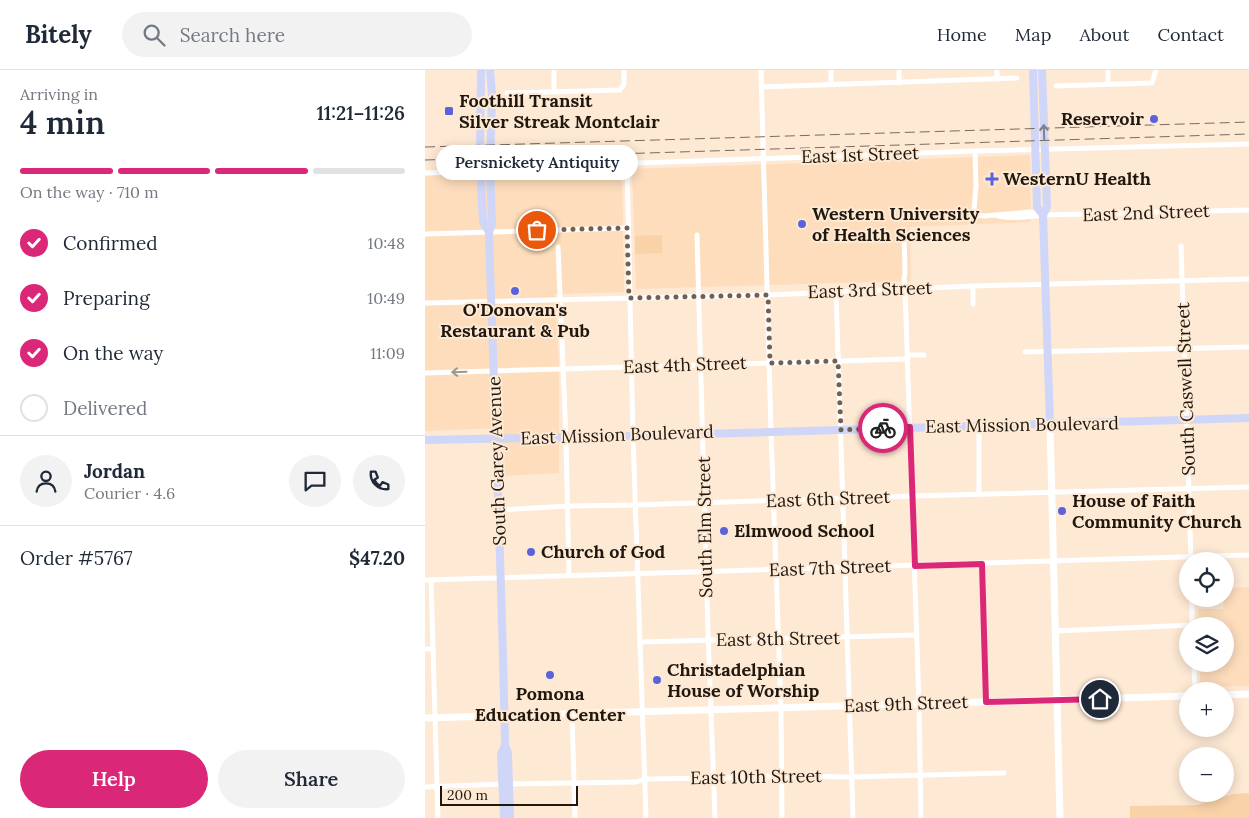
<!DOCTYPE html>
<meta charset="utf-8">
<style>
body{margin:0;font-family:Lora,serif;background:#f2f2f3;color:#1f2937;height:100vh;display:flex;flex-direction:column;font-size:19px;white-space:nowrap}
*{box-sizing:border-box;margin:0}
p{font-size:16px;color:#747a83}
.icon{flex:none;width:28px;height:28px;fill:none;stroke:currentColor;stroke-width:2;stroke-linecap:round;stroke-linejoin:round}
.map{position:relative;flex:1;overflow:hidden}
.details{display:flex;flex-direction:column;background:#fff;width:425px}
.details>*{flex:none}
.buttons{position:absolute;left:754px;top:482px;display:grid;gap:10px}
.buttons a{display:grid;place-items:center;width:55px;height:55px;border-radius:50%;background:#fff;box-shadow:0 2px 12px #0003;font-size:25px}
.scale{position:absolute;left:15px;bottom:12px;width:138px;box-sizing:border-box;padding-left:5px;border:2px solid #20170e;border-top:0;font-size:14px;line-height:18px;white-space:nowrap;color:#20170e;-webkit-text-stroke:4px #fee9d4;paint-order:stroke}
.pin{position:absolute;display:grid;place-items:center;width:42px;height:42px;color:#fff;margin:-21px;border:2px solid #fff;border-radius:50%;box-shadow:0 1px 5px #0007}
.courier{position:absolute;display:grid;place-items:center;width:50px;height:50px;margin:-25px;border:4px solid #db2777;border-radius:50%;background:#fff;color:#222;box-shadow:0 1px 6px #0007}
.bubble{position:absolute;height:35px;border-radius:18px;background:#fff;box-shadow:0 2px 12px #0003;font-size:16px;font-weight:600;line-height:35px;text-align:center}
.overview em{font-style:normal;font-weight:600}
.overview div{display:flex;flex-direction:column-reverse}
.overview{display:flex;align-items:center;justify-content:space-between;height:85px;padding:0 20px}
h1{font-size:32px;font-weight:600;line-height:38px}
.bar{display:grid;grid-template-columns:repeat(4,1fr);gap:8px 5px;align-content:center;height:60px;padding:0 20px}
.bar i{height:6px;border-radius:4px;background:#e0e1e3}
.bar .active{background:#db2777}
.bar p{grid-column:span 4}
.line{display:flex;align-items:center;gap:12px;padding:0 20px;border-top:1px solid #e0e1e3}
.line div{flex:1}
.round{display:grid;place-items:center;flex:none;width:52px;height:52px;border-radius:26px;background:#f2f2f3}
ol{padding:0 20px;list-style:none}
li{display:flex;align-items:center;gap:15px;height:55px}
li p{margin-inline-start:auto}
li .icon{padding:5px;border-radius:50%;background:#db2777;color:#fff;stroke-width:4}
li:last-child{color:#747a83}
li i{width:28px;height:28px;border:2px solid #e0e1e3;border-radius:50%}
.button{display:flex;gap:10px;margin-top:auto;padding:10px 20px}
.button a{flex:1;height:58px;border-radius:30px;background:#db2777;color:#fff;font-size:20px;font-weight:600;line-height:58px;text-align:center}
.button a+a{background:#f2f2f3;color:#1f2937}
header{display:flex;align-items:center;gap:30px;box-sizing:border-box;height:70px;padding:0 25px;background:#fff;border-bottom:1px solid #e0e1e3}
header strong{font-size:24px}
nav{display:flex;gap:28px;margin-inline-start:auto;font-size:18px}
.search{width:350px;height:45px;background:#f2f2f3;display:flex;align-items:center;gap:12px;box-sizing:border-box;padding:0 18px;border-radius:28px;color:#747a83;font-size:19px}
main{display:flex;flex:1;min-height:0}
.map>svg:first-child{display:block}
.built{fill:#fdddbc}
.green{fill:#fad2a8}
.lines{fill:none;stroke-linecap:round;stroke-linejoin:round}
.street{stroke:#fff;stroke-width:5}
.secondary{stroke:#fff;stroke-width:7}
.primary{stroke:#cfd6f8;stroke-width:8}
.rail{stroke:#796b5e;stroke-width:1;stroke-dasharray:10 5;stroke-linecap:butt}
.oneway{stroke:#80808f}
.oneway2{stroke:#9b9793}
.done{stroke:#6e6053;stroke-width:5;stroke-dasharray:0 9}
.route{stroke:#db2777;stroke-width:6}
.poi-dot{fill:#5a63db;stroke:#fee9d4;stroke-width:2}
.labels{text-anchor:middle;stroke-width:4;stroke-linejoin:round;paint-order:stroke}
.poi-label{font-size:18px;font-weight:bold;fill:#20170e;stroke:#fee9d4;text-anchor:start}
.street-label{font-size:18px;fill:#20170e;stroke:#fee9d4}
</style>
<header>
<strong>Bitely</strong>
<div class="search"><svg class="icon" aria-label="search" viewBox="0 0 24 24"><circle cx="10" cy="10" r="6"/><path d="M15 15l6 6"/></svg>Search here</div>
<nav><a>Home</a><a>Map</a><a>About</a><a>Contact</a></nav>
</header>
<main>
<section class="details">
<div class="overview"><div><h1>4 min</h1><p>Arriving in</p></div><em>11:21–11:26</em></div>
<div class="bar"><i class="active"></i><i class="active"></i><i class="active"></i><i></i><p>On the way · 710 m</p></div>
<ol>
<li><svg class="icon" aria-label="check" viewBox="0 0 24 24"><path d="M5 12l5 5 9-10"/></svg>Confirmed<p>10:48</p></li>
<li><svg class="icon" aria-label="check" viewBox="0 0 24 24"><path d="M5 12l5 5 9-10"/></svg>Preparing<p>10:49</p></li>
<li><svg class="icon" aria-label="check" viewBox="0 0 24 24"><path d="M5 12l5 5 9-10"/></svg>On the way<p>11:09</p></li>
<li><i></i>Delivered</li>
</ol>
<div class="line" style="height:90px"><a class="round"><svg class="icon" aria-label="person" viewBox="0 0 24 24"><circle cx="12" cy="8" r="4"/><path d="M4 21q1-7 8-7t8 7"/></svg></a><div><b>Jordan</b><p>Courier · 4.6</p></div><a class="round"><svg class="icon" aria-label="chat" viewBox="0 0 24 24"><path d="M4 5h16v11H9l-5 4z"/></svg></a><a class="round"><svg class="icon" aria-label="phone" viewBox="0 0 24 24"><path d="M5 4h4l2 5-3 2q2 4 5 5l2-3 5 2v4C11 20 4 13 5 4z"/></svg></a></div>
<div class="line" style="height:65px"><div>Order #5767</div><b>$47.20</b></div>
<div class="button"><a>Help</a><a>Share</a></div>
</section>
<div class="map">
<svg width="824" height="748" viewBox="0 0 824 748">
<rect width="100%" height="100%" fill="#fee9d4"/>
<!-- built -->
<g class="built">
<polygon points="605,85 606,152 485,157 486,211 211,219 207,99"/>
<polygon points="197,97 199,222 130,224 134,295 134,403 78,406 77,358 0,361 0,106"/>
<polygon points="824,517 824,616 779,617 775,615 775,594 800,594 800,556 774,556 773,539 798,539 800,518"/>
</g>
<!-- green -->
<g class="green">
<polygon points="237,165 237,183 210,184 210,166"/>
<polygon points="824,723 824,748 705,748 705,736 772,735 808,724"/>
</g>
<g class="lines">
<!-- street -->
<g class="street">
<polyline points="129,0 129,21"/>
<polyline points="336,0 346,361 356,639 357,748"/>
<polyline points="406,0 406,14"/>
<polyline points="474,0 474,13"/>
<polyline points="572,0 572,9"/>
<polyline points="683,0 683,14"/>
<polyline points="631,16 727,13 731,0"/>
<polyline points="337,17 592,8"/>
<polyline points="82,23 195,20 199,14 199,0"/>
<polyline points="550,81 551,116 549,139 550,145 559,146 605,142 614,144"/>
<polyline points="202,93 208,366 221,748"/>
<polyline points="0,103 73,100 88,97 132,96 550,81 824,74"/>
<path d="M573 146C588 149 603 147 618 145L824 140"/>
<polyline points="479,160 480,204 479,208 480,219 494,634 496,748"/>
<polyline points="0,164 203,158"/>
<polyline points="272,165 283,562 290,748"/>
<polyline points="756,176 766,491"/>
<polyline points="133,177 141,368 144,505"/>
<polyline points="548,216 548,234"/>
<polyline points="411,221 428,748"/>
<polyline points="0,233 343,225 548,216 824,209"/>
<polyline points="600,282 824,277"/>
<polyline points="483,285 499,285"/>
<polyline points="0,303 483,289"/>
<polyline points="554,356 554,424"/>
<polyline points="73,440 143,436 210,435 487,426 824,417"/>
<polyline points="557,494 561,632"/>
<polyline points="0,510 824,485"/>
<polyline points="6,510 13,748"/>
<polyline points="767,529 767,556"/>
<polyline points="630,561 767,555"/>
<polyline points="215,572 491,565"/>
<polyline points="0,579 8,579"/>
<polyline points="769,594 770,621"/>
<polyline points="147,644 150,748"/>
<polyline points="84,714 211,712 220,709 288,708 357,706 427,707 579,703"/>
<polyline points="0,717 78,714"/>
</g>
<!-- secondary -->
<g class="secondary">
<polyline points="625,354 635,748"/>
<polyline points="800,625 824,624"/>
<polyline points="0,648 762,626"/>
</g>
<!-- primary -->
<g class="primary">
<path d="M56 0 55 96 58 152 64 162C69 333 77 504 80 675L76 684 79 748"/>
<polyline points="608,0 612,137 618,145"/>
<polyline points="617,0 622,137 618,145 625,354"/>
<polyline points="64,162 67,154 65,97 67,24 65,0"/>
<polyline points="0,370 208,366 824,348"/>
<polyline points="80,675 83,683 85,748"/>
</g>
<!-- rail -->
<g class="rail">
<polyline points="0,77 824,52"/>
<polyline points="0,90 824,64"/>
</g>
</g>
<!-- one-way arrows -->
<defs><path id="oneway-shaft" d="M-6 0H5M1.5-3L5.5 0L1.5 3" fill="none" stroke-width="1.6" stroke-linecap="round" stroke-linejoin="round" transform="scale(1.25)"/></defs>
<use class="oneway" href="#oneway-shaft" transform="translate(619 62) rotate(-92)"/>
<use class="oneway2" href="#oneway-shaft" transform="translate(34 302) rotate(178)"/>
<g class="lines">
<!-- done -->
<polyline class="done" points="112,160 202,158 204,228 343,225 345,293 413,291 416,360 458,358"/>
<!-- route -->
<polyline class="route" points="458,358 485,357 490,496 557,494 561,632 675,629"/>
</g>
<!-- markers -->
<g class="poi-dot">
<rect x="19" y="36" width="10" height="10" rx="2.5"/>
<circle cx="729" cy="49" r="5"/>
<path d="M564.5 101.5h5v5h5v5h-5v5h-5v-5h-5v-5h5z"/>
<circle cx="377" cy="154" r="5"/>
<circle cx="90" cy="221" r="5"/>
<circle cx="637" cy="441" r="5"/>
<circle cx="299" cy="461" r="5"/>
<circle cx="106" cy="482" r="5"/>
<circle cx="125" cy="605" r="5"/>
<circle cx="232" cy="610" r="5"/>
</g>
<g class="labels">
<!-- poi labels -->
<g class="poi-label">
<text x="34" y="37">Foothill Transit<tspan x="34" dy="21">Silver Streak Montclair</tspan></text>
<text x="719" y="55" text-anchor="end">Reservoir</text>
<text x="578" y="115">WesternU Health</text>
<text x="387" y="150">Western University<tspan x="387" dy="21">of Health Sciences</tspan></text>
<text x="90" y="246" text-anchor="middle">O'Donovan's<tspan x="90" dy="21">Restaurant &amp; Pub</tspan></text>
<text x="647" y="437">House of Faith<tspan x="647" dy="21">Community Church</tspan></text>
<text x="309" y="467">Elmwood School</text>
<text x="116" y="488">Church of God</text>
<text x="242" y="606">Christadelphian<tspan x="242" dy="21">House of Worship</tspan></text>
<text x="125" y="630" text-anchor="middle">Pomona<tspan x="125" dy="21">Education Center</tspan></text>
</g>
<!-- street labels -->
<g class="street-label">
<text transform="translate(435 85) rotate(-2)" y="6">East 1st Street</text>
<text transform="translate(721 143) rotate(-2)" y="6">East 2nd Street</text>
<text transform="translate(445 220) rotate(-2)" y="6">East 3rd Street</text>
<text transform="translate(260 295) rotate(-2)" y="6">East 4th Street</text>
<text transform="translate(761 319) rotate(-92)" y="6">South Caswell Street</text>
<text transform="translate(597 355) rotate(-1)" y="6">East Mission Boulevard</text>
<text transform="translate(192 365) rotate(-2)" y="6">East Mission Boulevard</text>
<text transform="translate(72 391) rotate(-92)" y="6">South Garey Avenue</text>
<text transform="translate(403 429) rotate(-2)" y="6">East 6th Street</text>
<text transform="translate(280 457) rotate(-91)" y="6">South Elm Street</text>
<text transform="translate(405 498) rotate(-2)" y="6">East 7th Street</text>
<text transform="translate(353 569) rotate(-1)" y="6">East 8th Street</text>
<text transform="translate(481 634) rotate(-2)" y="6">East 9th Street</text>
<text transform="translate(331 707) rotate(-1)" y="6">East 10th Street</text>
</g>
</g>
</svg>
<div class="buttons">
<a><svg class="icon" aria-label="locate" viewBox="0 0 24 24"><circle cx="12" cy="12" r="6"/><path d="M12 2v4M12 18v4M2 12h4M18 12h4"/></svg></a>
<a><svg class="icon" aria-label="layers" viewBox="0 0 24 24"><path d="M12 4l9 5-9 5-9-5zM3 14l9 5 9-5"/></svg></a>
<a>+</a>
<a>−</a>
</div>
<div class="scale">200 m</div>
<div class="pin" style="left:112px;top:160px;background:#ea580c"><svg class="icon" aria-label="bag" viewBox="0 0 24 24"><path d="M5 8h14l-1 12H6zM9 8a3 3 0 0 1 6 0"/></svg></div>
<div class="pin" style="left:675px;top:629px;background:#1f2937"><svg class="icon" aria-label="home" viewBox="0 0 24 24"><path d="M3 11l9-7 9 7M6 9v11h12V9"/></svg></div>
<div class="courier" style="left:458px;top:358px"><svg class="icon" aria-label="bike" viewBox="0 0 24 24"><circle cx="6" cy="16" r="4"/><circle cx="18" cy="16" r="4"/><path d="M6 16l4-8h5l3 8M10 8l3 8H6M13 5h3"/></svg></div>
<div class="bubble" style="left:11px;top:75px;width:202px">Persnickety Antiquity</div>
</div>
</main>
